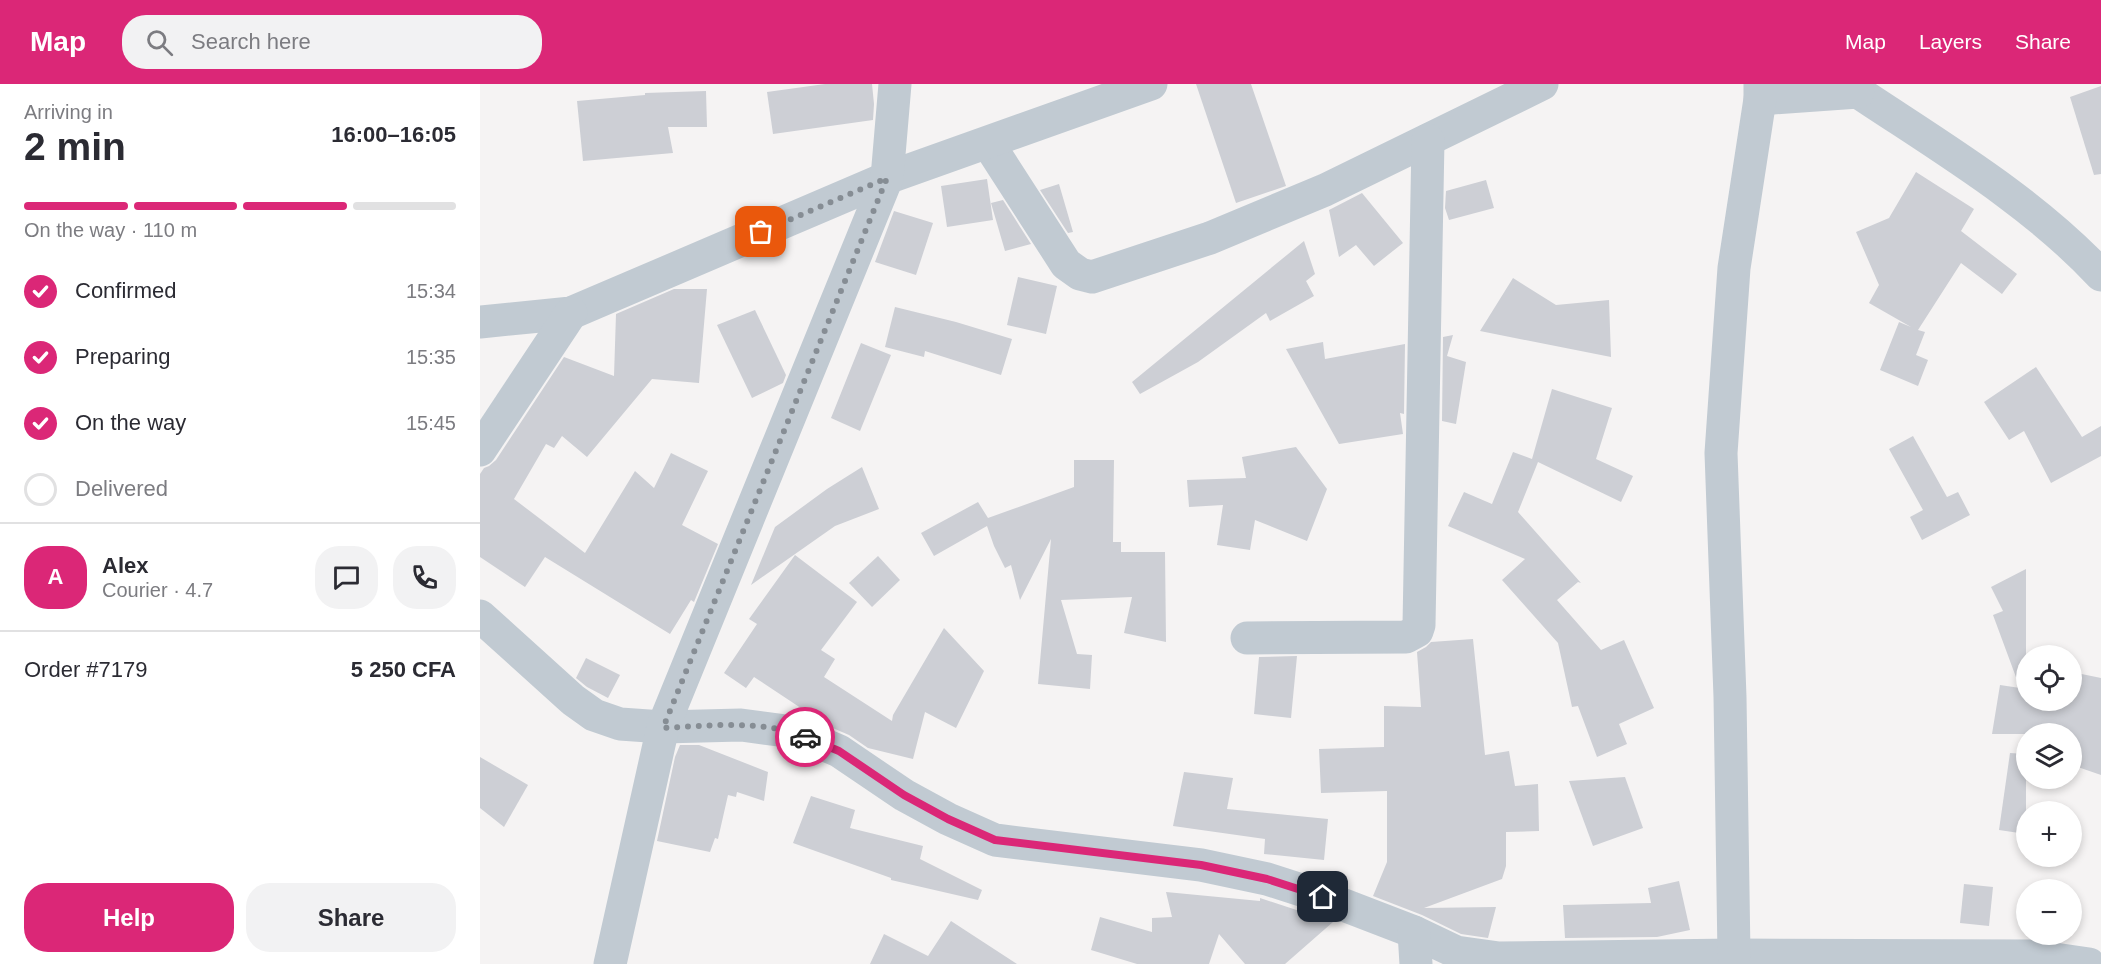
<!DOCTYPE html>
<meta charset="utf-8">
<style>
body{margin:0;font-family:Arial,sans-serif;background:#f2f2f3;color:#2b2b33;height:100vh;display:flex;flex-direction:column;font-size:22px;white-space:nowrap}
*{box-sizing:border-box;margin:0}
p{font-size:20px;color:#7c7c81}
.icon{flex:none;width:33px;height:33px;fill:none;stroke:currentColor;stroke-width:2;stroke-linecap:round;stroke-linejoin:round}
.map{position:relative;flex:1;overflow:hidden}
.drawer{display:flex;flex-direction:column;background:#fff;width:480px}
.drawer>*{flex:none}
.tools{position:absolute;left:1536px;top:561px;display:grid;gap:12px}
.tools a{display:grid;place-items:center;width:66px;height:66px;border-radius:50%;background:#fff;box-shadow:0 3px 9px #0003;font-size:30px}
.pin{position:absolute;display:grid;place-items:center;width:51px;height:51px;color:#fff;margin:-26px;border-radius:12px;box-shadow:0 3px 9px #0006}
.courier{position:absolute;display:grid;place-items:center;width:60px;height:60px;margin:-30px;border:4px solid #db2777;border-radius:50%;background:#fff;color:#222;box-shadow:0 2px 8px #0007}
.summary em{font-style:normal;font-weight:800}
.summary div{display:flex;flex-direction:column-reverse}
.summary{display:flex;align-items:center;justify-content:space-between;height:102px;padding:0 24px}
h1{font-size:39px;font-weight:800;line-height:45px}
.bar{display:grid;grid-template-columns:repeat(4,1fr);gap:9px 6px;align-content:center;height:72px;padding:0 24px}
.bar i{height:8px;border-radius:4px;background:#e1e1e2}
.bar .selected{background:#db2777}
.bar p{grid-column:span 4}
.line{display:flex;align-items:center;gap:15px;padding:0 24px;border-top:2px solid #e1e1e2}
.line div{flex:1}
.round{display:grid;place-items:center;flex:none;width:63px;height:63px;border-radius:24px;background:#f2f2f3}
ol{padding:0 24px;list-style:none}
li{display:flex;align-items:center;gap:18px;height:66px}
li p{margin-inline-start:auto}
li .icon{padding:6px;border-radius:50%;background:#db2777;color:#fff;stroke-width:4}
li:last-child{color:#7c7c81}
li i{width:33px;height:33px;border:3px solid #e1e1e2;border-radius:50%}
.primary-button{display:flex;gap:12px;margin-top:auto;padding:12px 24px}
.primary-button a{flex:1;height:69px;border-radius:24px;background:#db2777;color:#fff;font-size:24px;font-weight:800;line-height:69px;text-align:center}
.primary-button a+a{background:#f2f2f3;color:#2b2b33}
header{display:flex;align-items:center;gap:36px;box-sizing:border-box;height:84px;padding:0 30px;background:#db2777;color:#fff}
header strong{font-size:28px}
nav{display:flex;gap:33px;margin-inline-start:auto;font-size:21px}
.search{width:420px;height:54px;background:#f2f2f3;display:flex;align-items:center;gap:15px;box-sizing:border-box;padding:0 21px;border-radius:24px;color:#7c7c81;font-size:22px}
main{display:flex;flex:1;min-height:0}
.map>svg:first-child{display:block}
.building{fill:#cdcfd5}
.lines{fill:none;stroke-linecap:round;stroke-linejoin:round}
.minor{stroke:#c1cad2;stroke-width:33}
.done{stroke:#868d94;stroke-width:6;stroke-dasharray:0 10.8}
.route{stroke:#db2777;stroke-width:8}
</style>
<header>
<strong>Map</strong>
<div class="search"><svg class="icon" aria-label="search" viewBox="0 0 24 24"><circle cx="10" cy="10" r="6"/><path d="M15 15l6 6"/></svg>Search here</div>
<nav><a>Map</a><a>Layers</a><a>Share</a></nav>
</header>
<main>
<section class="drawer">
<div class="summary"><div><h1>2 min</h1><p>Arriving in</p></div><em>16:00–16:05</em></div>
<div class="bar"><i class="selected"></i><i class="selected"></i><i class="selected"></i><i></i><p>On the way · 110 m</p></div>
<ol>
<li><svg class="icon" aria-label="check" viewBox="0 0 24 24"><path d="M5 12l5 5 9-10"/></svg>Confirmed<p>15:34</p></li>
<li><svg class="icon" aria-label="check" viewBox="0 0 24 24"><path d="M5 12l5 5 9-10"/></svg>Preparing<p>15:35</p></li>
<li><svg class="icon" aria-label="check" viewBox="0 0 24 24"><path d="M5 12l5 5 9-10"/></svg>On the way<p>15:45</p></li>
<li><i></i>Delivered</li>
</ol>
<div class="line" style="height:108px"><b class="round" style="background:#db2777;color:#fff">A</b><div><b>Alex</b><p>Courier · 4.7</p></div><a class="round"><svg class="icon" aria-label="chat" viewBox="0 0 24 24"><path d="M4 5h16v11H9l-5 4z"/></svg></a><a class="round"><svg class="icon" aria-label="phone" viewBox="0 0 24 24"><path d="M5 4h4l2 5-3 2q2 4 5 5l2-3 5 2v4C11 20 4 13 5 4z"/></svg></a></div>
<div class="line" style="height:78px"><div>Order #7179</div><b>5 250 CFA</b></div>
<div class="primary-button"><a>Help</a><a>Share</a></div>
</section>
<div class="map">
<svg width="1621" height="880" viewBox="0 0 1621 880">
<rect width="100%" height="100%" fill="#f5f3f3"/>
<!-- building -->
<g class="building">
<polygon points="345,0 392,0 394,20 393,36 293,50 287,8"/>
<polygon points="716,0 771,0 806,102 756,119"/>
<polygon points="1621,2 1621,90 1614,91 1590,13"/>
<polygon points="226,7 227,43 188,43 193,69 103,77 97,17 165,11 165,9"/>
<polygon points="1436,88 1494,125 1481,147 1537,190 1522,210 1481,179 1438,246 1445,248 1436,271 1448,276 1438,302 1400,286 1419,238 1431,243 1389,219 1399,201 1376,148 1409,134"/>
<polygon points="507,95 513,136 467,143 461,102"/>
<polygon points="1006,96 1014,124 969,136 965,124 966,107"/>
<polygon points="579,100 593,148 588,149 560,106"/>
<polygon points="882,109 923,159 894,182 876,161 859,173 849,126"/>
<polygon points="523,116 551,160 525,167 511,119"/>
<polygon points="414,127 453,139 436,191 395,178"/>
<polygon points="824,157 835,190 826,197 834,212 790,237 786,229 718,278 660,310 652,298"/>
<polygon points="538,193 577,202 566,250 527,241"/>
<polygon points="1033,194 1076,221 1129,216 1131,273 1000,247"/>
<polygon points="194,205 227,205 219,299 172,295 107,373 82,352 74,364 66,360 34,415 105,469 155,387 174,404 191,369 228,387 202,441 238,460 214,518 211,516 190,550 65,473 45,503 0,473 0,390 4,384 9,382 16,376 84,273 134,292 136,230"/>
<polygon points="415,223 476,238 532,255 521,291 445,267 444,273 405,263"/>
<polygon points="275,226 306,291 303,299 272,314 237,241"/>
<polygon points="973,251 967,272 986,278 976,340 962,337 963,253"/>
<polygon points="843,258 845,275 925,260 924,330 920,329 923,350 859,360 806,265"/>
<polygon points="381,259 411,271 380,347 351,334"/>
<polygon points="1556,283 1602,353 1621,342 1621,372 1571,399 1544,347 1529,356 1504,318"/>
<polygon points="1072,305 1132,324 1116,375 1153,392 1141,418 1058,378 1038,428 1101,499 1098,498 1077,516 1121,566 1144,556 1174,624 1139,640 1147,660 1117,673 1098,622 1092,623 1078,559 1022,496 1045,475 968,442 984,408 1012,420 1033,368 1052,375"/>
<polygon points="1433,352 1467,413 1478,408 1490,431 1442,456 1430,433 1443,426 1409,365"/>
<polygon points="816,363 847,405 827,457 775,436 770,466 737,461 743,421 709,423 707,396 766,394 762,373"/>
<polygon points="594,376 634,376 633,458 641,458 641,468 685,468 686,558 644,549 652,513 581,516 597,570 612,571 610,605 558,600 571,455 540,516 531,481 525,484 514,462 507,442 454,472 441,449 498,418 508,434 594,403"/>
<polygon points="382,383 399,425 355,442 271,501 295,443 347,405"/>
<polygon points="315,471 377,518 341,566 355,575 344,593 412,637 413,631 464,544 504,587 476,644 445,628 433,675 388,664 369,651 348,642 274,593 266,604 244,589 277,540 269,535"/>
<polygon points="398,472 420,496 392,523 369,499"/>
<polygon points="1546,485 1546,616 1592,616 1592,588 1621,594 1621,691 1592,681 1592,650 1512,650 1520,601 1540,604 1513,531 1523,527 1511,503"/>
<polygon points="993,555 1005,671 1029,667 1035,702 1058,700 1059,747 1026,748 1026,782 1022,795 944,824 1016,823 1008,854 981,850 942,831 893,812 907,778 907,707 841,709 839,665 904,663 904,622 941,623 937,568 946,563 951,558"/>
<polygon points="817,572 811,634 774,630 779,573"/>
<polygon points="106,574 140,591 128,614 107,603 96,594"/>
<polygon points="200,661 219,661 288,688 284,717 257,708 256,713 248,711 238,755 235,754 230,768 177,757 195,673"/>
<polygon points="1530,669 1546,670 1546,750 1519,746"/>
<polygon points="0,673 48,701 24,743 0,724"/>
<polygon points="704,688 753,694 747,725 848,735 844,776 784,770 785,755 693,742"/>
<polygon points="1145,693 1163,744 1113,762 1089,697"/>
<polygon points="331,712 375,726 370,744 443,762 440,775 502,806 498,816 411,796 411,794 313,759"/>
<polygon points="1199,797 1210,846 1177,853 1085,854 1083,821 1171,819 1168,804"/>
<polygon points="1484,800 1513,803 1509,842 1480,839"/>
<polygon points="686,808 780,817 780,814 853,838 805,880 765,880 739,850 729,880 657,880 611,866 620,833 672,848 672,834 692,833"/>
<polygon points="471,837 537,880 390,880 404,850 448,872"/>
</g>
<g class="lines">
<!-- minor -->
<g class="minor">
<path d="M1369 0 1378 8C1462 64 1552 117 1621 191"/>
<polyline points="1280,15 1378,8"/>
<polyline points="508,59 586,180 600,190 612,193 730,154 845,106 1062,0"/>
<polyline points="0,238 91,229 407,94 671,0"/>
<polyline points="0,366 91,229"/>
<polyline points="0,532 93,616 114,631 140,640 183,643 261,641 314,648 359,667 424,711 468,735 515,756 721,781 787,795 843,813 934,848 976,868 1019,874 1254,871 1554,872 1609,880"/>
<polyline points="767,554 926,553 937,547 939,541 948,56"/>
<polyline points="934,848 936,880"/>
<polyline points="1254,871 1250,613 1241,369 1254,184 1280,15 1280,0"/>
<polyline points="130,880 183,643 407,94 415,0"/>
</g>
</g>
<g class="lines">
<!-- done -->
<path class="done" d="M281 148 407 94 183 644C228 642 283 635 325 653"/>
<!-- route -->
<polyline class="route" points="325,653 359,667 424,711 468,735 515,756 721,781 787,795 843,813"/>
</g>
</svg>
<div class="tools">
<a><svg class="icon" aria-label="locate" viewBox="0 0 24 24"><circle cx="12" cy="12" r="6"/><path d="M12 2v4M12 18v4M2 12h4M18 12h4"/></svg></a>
<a><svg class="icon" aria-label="layers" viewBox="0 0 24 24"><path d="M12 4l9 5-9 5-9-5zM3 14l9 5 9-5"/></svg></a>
<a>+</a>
<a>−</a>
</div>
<div class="pin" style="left:281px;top:148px;background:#ea580c"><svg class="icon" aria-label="bag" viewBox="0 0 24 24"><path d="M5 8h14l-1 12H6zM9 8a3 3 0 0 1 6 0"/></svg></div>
<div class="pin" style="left:843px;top:813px;background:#1f2937"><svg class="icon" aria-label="home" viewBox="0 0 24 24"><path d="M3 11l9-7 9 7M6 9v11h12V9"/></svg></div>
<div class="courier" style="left:325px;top:653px"><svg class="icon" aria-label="car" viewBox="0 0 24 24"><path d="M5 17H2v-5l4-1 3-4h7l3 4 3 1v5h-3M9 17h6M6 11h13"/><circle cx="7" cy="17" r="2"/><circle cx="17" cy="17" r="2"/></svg></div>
</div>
</main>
